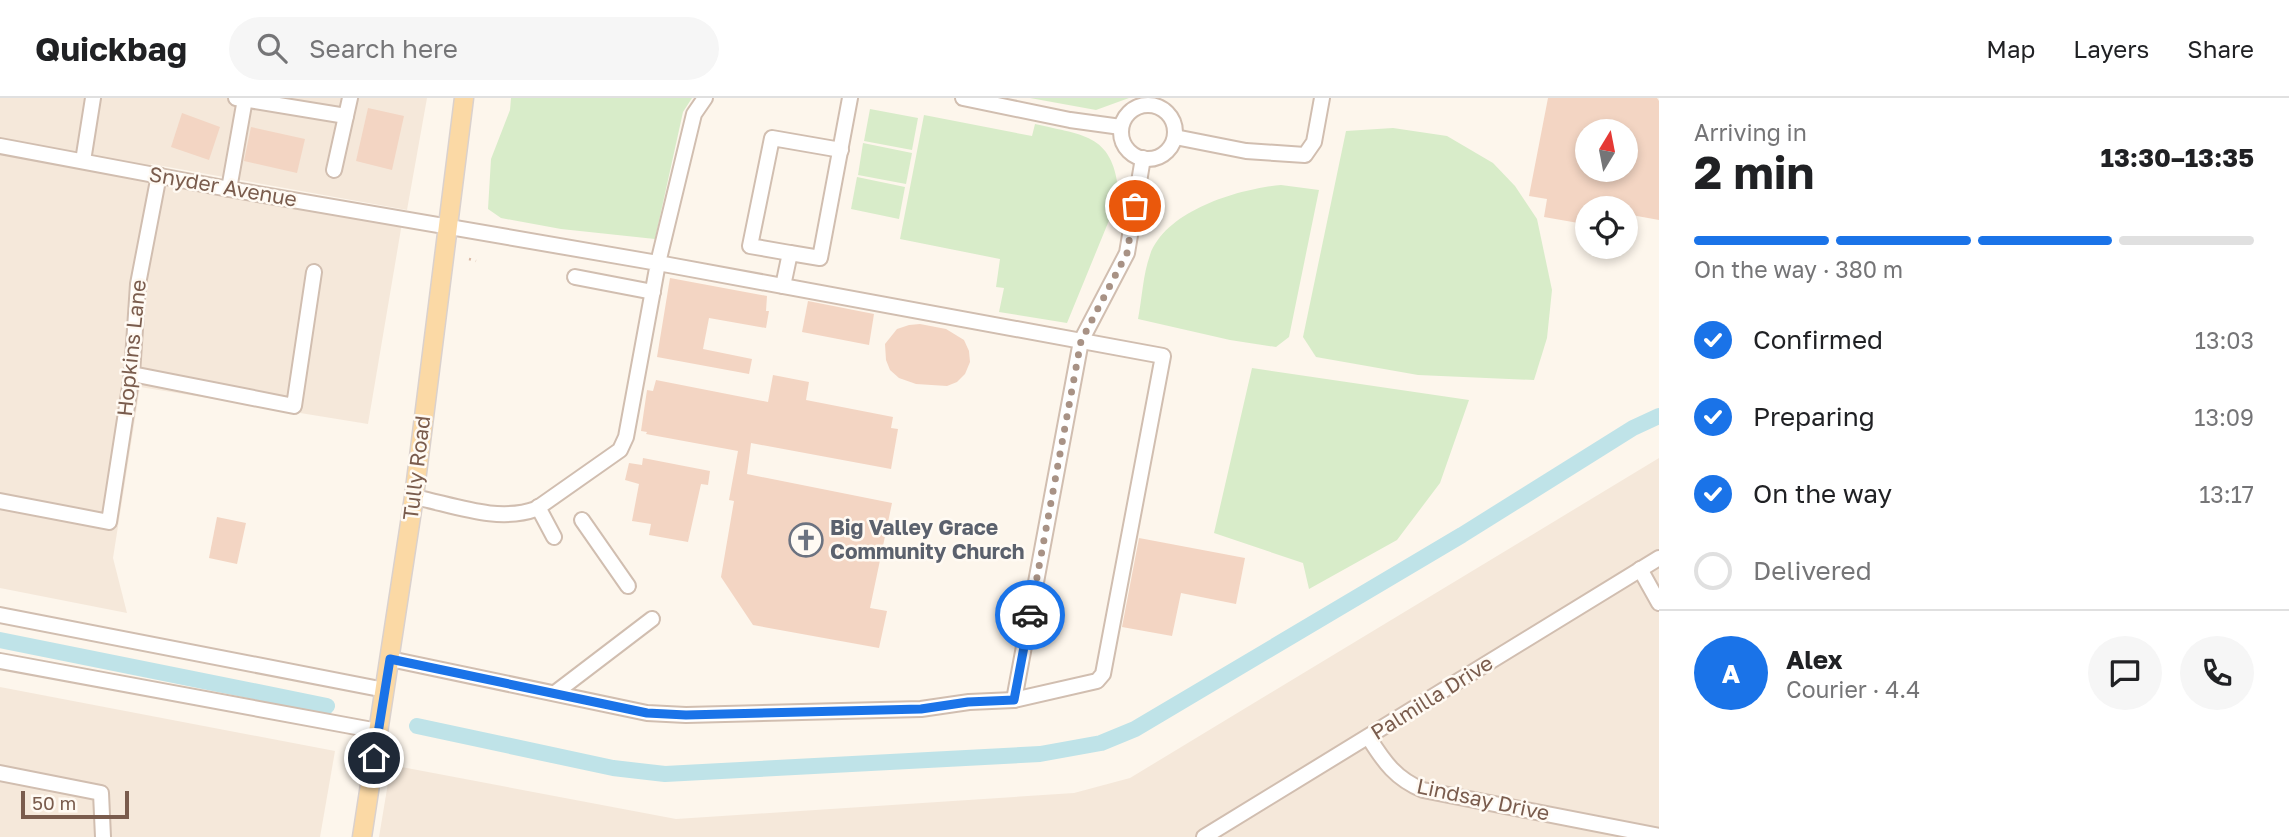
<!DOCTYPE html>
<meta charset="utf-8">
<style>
body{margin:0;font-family:"Golos Text",sans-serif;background:#f6f6f6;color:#202124;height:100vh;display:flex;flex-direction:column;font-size:26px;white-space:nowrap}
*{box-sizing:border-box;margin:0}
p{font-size:23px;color:#757577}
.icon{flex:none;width:38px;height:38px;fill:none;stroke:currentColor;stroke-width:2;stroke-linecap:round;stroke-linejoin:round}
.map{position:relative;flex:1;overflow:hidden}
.panel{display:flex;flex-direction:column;background:#fff;width:630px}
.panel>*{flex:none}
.needle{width:46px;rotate:10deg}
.controls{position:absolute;left:1575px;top:21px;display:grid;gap:14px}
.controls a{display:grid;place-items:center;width:63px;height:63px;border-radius:50%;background:#fff;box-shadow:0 4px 10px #0003;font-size:35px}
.scale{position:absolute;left:21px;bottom:18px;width:108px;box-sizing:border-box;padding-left:7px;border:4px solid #7a5c4d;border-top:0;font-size:19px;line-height:24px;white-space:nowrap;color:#7a5c4d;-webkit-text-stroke:5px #fffaf3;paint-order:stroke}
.pin{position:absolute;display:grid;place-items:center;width:60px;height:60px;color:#fff;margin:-30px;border:4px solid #fff;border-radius:50%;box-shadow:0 2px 7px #0007}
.courier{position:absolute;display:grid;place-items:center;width:70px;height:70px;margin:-35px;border:5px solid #1a73e8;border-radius:50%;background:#fff;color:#222;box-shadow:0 2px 9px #0007}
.headline em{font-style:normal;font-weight:700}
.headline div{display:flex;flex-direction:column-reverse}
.headline{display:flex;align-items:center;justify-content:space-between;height:119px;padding:0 35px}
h1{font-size:46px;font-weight:700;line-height:52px}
.bar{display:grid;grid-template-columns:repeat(4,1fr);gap:10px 7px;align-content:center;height:84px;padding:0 35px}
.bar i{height:9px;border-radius:5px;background:#e0e0e0}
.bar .on{background:#1a73e8}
.bar p{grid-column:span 4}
.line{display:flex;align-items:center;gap:18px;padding:0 35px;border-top:2px solid #e0e0e0}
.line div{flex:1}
.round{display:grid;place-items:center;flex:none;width:74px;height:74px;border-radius:37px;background:#f6f6f6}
ol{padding:0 35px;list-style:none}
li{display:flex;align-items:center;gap:21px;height:77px}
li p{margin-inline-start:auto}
li .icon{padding:7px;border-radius:50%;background:#1a73e8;color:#fff;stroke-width:4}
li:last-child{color:#757577}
li i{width:38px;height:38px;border:4px solid #e0e0e0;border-radius:50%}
header{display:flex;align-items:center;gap:42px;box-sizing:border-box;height:98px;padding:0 35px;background:#fff;border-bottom:2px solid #e0e0e0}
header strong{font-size:33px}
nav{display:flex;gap:38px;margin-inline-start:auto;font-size:24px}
.search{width:490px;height:63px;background:#f6f6f6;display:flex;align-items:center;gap:18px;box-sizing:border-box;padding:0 24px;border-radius:38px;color:#757577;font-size:26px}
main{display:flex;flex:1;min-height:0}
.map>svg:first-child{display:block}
.residential{fill:#f5e8da}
.green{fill:#d8ecc9}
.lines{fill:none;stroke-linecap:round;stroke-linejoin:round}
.canal{stroke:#bfe3e8;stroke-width:16}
.building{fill:#f3d5c3;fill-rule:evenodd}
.minor-casing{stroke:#d1beb0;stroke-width:18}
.major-casing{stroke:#dad1cd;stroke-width:21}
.path{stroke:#d9b8a5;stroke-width:2.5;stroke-dasharray:2 5;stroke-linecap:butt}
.minor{stroke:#fff;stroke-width:14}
.major{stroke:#fbd9a5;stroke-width:18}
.done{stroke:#a89285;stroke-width:7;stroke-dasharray:0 12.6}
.route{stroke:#1a73e8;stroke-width:9}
.labels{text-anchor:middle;stroke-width:5;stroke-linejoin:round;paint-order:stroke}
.street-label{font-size:21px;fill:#7a5c4d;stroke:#fffaf3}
.worship-label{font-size:21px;font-weight:bold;fill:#5b616d;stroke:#fffaf3;text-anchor:start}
</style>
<header>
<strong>Quickbag</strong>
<div class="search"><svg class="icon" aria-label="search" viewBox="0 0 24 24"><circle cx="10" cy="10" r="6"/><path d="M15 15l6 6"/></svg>Search here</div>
<nav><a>Map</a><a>Layers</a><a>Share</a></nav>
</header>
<main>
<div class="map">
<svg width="1659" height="739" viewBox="0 0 1659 739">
<rect width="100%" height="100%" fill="#fdf6ec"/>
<!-- residential -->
<g class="residential">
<polygon points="0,0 427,0 407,112 151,66 148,86 402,125 368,326 140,289 113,460 127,515 0,490"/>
<polygon points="1659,360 1659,739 379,739 391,667 676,721 1074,695 1130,680"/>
<polygon points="0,589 335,653 320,739 0,739"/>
</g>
<!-- green -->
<g class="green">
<polygon points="511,0 692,0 683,14 655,141 561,131 501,120 488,111 491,61 510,12"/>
<polygon points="1030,0 1129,0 1096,12"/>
<polygon points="870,11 918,20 912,52 864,43"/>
<path d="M924 17 1032 38 1035 26C1086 38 1114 36 1119 98L1067 225 999 214 1004 190 996 189 1000 161 900 141Z"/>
<polygon points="1393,30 1447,38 1493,65 1515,88 1537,121 1552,192 1547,240 1534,282 1418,277 1316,259 1303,239 1346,33"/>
<polygon points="863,45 912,55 906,86 858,77"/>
<polygon points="857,79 905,89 899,121 851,111"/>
<path d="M1281 87 1319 92 1289 239 1276 249 1230 242 1138 221C1142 201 1143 176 1150 157 1166 112 1239 91 1281 87Z"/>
<polygon points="1252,270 1469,302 1440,385 1397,442 1309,491 1303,465 1214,435"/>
</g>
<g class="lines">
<!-- canal -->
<g class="canal">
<polyline points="0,542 327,608"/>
<polyline points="417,628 613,670 665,676 1040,656 1101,645 1135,631 1462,437 1633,330 1659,318"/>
</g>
</g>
<!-- building -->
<g class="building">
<path d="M1548 0H1657L1659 3V122L1626 116V110H1587L1584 126 1544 119 1547 101 1529 98ZM1587 33H1626V72H1587Z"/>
<polygon points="368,10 404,18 392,72 356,63"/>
<polygon points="182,15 220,29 209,62 171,49"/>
<polygon points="251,29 305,41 297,75 244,63"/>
<polygon points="670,180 767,198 766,213 769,213 766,230 709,220 703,251 752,261 749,276 657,259"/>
<polygon points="808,203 874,216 869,247 802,234"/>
<polygon points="920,226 946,231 964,242 969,253 970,264 965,276 957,284 947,288 916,286 899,280 890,272 886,262 885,246 897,231 909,227"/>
<polygon points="773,277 809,284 806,302 893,319 891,330 898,331 891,371 751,345 747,376 892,405 870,510 887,513 879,550 753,527 721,479 734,403 729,402 738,353 646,336 647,334 641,333 647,292 653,293 656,282 768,304"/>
<polygon points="643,360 710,373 708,387 701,386 688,444 649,437 651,426 632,423 639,386 625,382 629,365 642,367"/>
<polygon points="217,419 246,425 237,466 209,460"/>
<polygon points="1139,440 1245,460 1236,506 1181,495 1172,538 1122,529"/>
</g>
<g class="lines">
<defs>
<g id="minor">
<polyline points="236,0 346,18"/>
<polyline points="963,0 1070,22 1121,29"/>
<circle cx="1148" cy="34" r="27"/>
<polyline points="1175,39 1246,53 1305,57 1314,44 1322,0"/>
<path d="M0 48 229 91 658 165 626 339 620 352 536 411C497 425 454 407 414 399"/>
<polyline points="83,63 93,0"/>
<polyline points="334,72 350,0"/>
<polyline points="229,91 245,1"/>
<polyline points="790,155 750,148 772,40 841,52"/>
<polyline points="575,179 653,194"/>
<polyline points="783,188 790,155 820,160 850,0"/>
<polyline points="132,276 294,308 314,174"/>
<polyline points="0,403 109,424 132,276 138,186 159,77"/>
<polyline points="538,409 554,439"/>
<polyline points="582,422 628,488"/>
<polyline points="1640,471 1659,505"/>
<polyline points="0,517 385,592"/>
<polyline points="390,561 647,615 686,617 921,611 969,604 1014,602 1097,583 1103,576 1163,258 658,165 694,16 705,0"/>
<polyline points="0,563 378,633"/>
<polyline points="555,595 652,521"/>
<polyline points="1014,602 1081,243 1127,155 1143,60"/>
<path d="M1369 640C1384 664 1396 681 1423 692L1659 738"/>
<polyline points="0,675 101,695 103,739"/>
<polyline points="1204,739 1659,460"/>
</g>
<polyline id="major" points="362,739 414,399 464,0"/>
</defs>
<!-- minor casing -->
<use href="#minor" class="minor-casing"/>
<!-- major casing -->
<use href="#major" class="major-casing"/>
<!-- path -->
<polyline class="path" points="469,161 476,163"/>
<!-- minor -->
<use href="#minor" class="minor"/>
<!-- major -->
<use href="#major" class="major"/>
</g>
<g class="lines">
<!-- done -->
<polyline class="done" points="1030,517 1081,243 1127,155 1135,108"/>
<!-- route -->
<polyline class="route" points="374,660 390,561 647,615 686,617 921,611 968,604 1014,602 1030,517"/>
</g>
<!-- icons -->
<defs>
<symbol id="church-ring" viewBox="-11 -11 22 22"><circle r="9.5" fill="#fffaf3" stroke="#6b7280" stroke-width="1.5"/><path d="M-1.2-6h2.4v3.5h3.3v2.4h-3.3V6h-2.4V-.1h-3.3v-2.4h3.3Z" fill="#6b7280"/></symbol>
</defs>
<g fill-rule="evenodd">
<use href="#church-ring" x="787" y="423" width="38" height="38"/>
</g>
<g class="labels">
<!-- street labels -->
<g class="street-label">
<text transform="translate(223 89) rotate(10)" y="7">Snyder Avenue</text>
<text transform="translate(132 250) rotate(-84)" y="7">Hopkins Lane</text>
<text transform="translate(417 370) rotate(-83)" y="7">Tully Road</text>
<text transform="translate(1432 600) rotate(-32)" y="7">Palmilla Drive</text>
<text transform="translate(1483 702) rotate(12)" y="7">Lindsay Drive</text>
</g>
<!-- worship labels -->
<g class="worship-label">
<text x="830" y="437">Big Valley Grace<tspan x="830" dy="24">Community Church</tspan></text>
</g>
</g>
</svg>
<div class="controls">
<a><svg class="needle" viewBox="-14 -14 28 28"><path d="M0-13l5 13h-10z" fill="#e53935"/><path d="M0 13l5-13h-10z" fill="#757577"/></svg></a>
<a><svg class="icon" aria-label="locate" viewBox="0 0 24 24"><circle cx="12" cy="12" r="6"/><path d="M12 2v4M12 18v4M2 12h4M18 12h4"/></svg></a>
</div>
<div class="scale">50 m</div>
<div class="pin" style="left:1135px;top:108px;background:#ea580c"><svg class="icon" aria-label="bag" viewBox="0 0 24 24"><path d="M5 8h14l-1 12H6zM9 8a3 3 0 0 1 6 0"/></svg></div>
<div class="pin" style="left:374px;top:660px;background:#1f2937"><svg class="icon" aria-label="home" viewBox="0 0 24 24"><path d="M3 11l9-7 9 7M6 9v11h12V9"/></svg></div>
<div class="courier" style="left:1030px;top:517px"><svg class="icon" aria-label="car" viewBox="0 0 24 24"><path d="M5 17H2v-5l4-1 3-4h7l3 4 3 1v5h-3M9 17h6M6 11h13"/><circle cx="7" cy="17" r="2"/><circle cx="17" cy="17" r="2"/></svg></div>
</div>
<section class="panel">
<div class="headline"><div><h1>2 min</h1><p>Arriving in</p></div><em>13:30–13:35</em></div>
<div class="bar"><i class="on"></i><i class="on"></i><i class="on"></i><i></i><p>On the way · 380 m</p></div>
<ol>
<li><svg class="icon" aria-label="check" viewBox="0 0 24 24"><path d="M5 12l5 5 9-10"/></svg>Confirmed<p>13:03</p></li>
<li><svg class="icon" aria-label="check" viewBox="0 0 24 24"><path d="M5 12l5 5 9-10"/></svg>Preparing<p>13:09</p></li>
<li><svg class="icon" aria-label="check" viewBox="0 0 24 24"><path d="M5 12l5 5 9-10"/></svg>On the way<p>13:17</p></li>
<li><i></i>Delivered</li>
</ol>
<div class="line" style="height:126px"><b class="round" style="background:#1a73e8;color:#fff">A</b><div><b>Alex</b><p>Courier · 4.4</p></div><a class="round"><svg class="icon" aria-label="chat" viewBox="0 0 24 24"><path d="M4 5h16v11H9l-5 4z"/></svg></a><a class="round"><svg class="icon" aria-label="phone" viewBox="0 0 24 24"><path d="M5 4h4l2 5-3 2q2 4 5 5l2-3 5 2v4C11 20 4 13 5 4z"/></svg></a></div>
</section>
</main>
